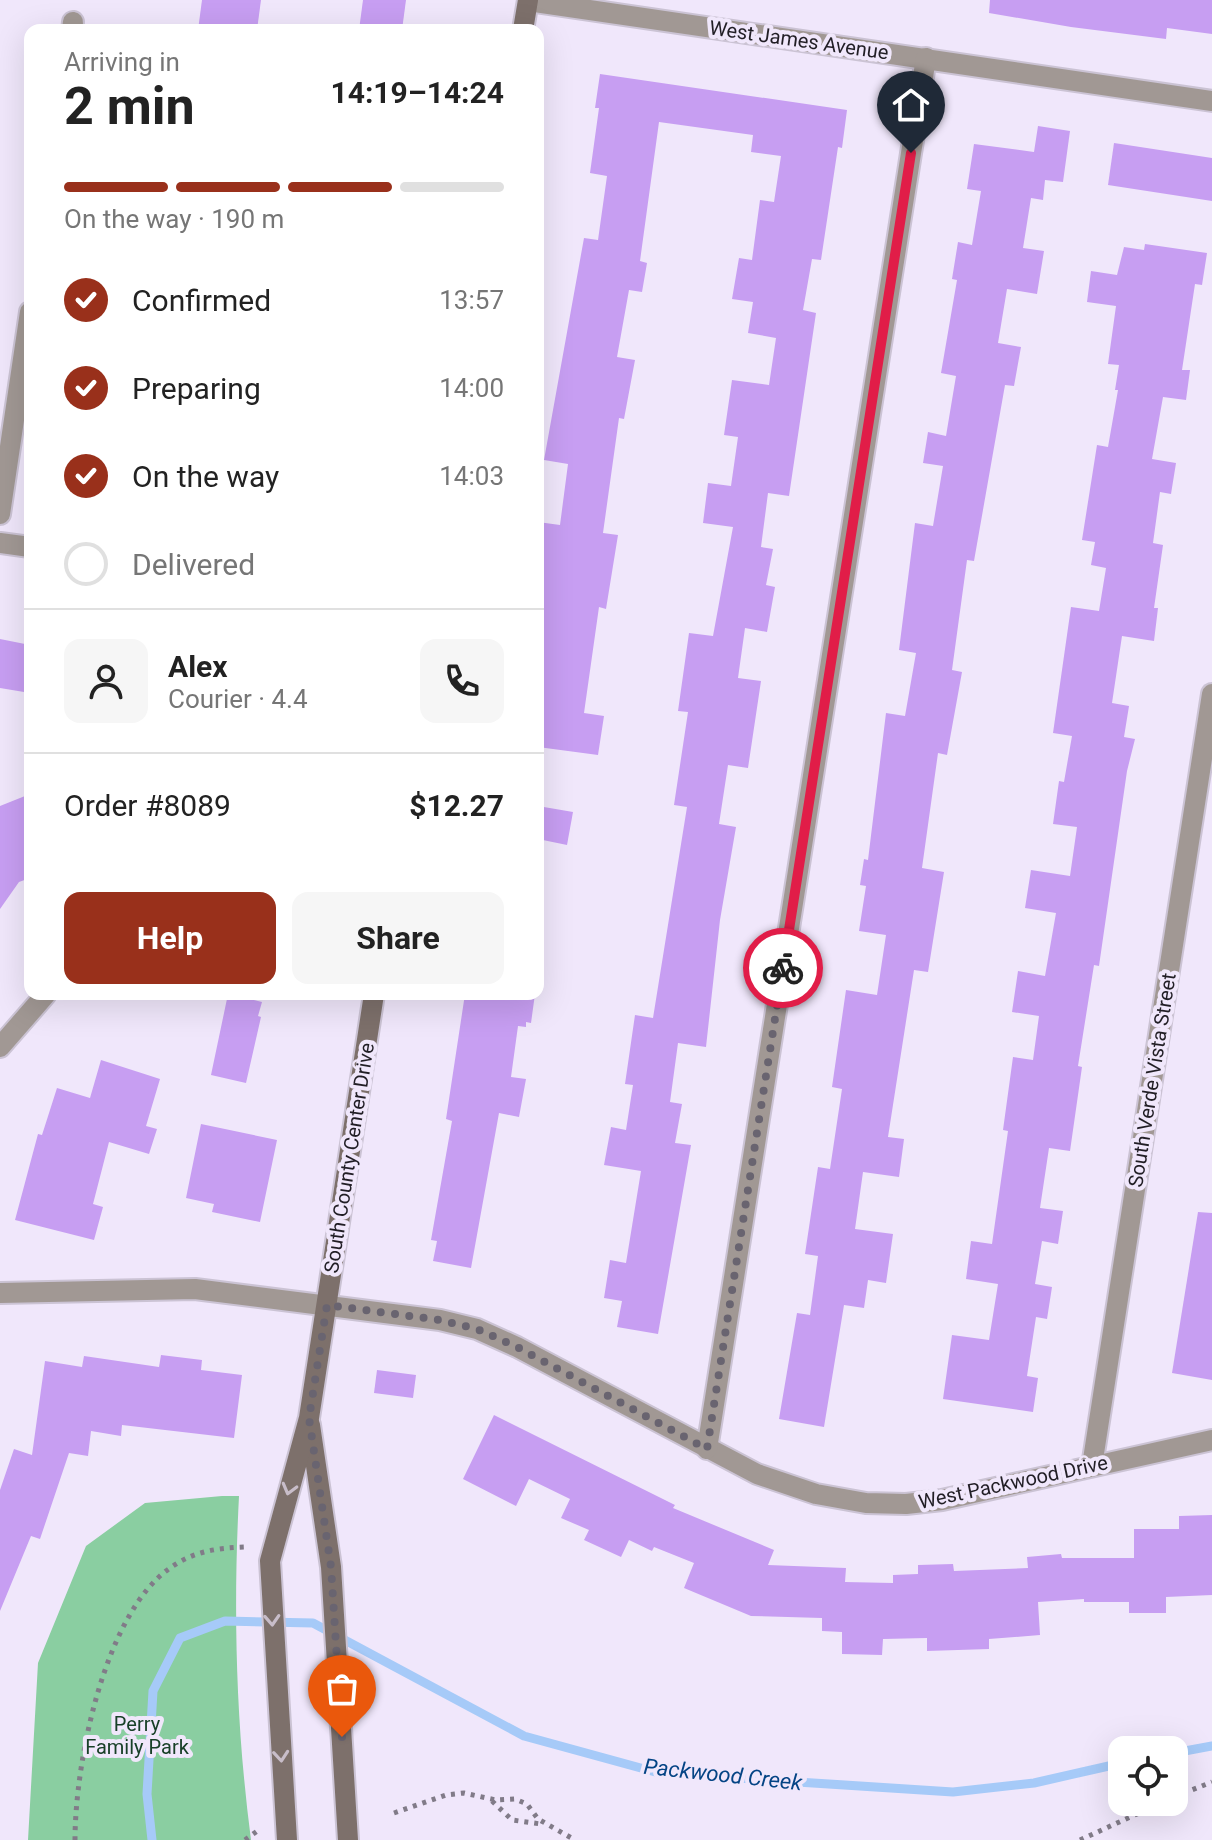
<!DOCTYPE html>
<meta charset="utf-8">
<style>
body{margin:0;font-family:Roboto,sans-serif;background:#f6f6f6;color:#222;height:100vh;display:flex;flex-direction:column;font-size:30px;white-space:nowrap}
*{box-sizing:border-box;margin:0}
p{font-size:26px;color:#767676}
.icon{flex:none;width:44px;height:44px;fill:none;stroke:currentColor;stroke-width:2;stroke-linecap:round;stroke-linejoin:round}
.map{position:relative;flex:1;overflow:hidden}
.sheet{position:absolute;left:24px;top:24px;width:520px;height:976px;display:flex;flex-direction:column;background:#fff;border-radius:16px;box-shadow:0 8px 32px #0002}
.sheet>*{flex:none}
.tools{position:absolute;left:1108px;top:1736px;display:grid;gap:16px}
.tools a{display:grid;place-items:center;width:80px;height:80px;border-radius:16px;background:#fff;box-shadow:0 8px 32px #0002;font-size:40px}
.pin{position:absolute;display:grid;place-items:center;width:68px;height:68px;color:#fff;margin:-82px -34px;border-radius:50% 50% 50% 0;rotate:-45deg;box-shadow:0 0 8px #0007}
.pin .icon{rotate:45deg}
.courier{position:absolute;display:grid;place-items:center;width:80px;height:80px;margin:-40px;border:6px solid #e11d48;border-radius:50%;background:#fff;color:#222;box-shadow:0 2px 10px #0007}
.headline em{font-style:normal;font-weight:700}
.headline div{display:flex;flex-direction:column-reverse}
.headline{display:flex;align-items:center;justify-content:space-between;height:136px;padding:0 40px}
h1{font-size:52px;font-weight:700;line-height:60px}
.bar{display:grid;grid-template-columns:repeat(4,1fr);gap:12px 8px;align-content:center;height:96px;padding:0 40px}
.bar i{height:10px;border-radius:6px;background:#e0e0e0}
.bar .current{background:#99301b}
.bar p{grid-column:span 4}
.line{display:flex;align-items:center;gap:20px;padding:0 40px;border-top:2px solid #e0e0e0}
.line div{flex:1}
.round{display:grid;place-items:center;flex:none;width:84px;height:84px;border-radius:16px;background:#f6f6f6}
ol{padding:0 40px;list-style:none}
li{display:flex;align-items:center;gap:24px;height:88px}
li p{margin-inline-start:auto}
li .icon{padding:8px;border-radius:50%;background:#99301b;color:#fff;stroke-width:4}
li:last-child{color:#767676}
li i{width:44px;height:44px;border:4px solid #e0e0e0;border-radius:50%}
.primary-button{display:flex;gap:16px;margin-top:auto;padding:16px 40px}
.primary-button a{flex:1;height:92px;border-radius:16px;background:#99301b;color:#fff;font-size:32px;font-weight:700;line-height:92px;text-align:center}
.primary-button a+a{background:#f6f6f6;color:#222}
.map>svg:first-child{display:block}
.green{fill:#8acea1}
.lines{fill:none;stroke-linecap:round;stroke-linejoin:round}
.stream{stroke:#a6caf8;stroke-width:9}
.building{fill:#c79ef2}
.street-casing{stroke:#cbc3d4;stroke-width:24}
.secondary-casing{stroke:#cbc3d4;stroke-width:24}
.path{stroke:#817b88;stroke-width:5;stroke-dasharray:4 6;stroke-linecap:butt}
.street{stroke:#a19894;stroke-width:20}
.secondary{stroke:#7d706b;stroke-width:20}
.oneway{stroke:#c8bdc9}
.done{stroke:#696470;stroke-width:8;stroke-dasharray:0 14.4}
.route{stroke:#e11d48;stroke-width:10}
.labels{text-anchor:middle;stroke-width:8;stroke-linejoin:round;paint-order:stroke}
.street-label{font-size:20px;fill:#211e25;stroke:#f0e7fb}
.park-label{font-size:20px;fill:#184028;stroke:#f0e7fb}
.water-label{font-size:22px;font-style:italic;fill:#044485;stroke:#f0e7fb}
</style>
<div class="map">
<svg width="1212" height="1840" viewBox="0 0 1212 1840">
<rect width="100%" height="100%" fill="#f0e7fb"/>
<!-- green -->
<path class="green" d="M222 1496H239C233 1612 236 1725 251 1840H28L38 1663 86 1546 145 1503Z"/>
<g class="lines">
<!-- stream -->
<g class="stream">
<polyline points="1174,1753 1212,1746"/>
<polyline points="152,1840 147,1794 153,1691 180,1638 225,1621 313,1623 524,1736 659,1773 953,1792 1034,1783 1122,1763"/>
</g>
</g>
<!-- building -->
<g class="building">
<polygon points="202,0 261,0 257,30 198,30"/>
<polygon points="363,0 406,0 402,30 359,30"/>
<polygon points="990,0 1212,0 1212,34 1167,28 1166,39 1071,27 989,13"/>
<polygon points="600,74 847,110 842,148 838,147 821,260 812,259 803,310 816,313 789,496 768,493 761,547 773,549 766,585 775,587 767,632 745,628 738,678 761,681 748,768 728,765 719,824 736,827 720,920 706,1047 678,1043 670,1102 682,1104 675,1143 691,1145 658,1334 617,1327 622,1301 604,1298 610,1260 626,1263 641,1171 604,1165 611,1127 626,1130 633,1085 625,1084 635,1015 653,1018 687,807 674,805 688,712 678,711 689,633 713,636 733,527 703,523 708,483 731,486 738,437 724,435 732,380 769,385 776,338 748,333 753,302 732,299 739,258 752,260 760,200 774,202 781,156 751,152 753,135 659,122 640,261 647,263 642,292 629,290 617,357 635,360 624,419 619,418 603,533 618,535 606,609 599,607 584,713 604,716 598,755 538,747 538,669 541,648 538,647 538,522 560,525 568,464 544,460 584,238 598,240 607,176 590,173 599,108 595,108"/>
<polygon points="1038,126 1070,131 1063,182 1045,180 1043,200 1031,198 1023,248 1044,251 1037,294 1007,289 998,343 1021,347 1014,386 1005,385 974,561 967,560 952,670 962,672 947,755 938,753 922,868 944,872 928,972 914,970 888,1137 904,1139 899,1177 863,1172 855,1229 893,1234 886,1283 868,1280 864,1308 844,1305 824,1427 779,1419 797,1313 810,1315 818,1256 805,1254 818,1167 830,1169 842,1089 832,1087 846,990 877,995 886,935 859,931 866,886 860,885 864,859 868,860 886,713 905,716 916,653 899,650 915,523 933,526 943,466 923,463 928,432 946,436 956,376 941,373 957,280 952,279 958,242 972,245 981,191 967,189 974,144 1034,152"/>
<polygon points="1114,143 1212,158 1212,201 1108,185"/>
<polygon points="1145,244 1207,253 1202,285 1195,284 1182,370 1190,370 1186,400 1163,397 1152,459 1176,463 1171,494 1160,492 1153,543 1163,545 1154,608 1158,608 1154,641 1122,636 1112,703 1129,706 1124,737 1135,739 1127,771 1099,966 1094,965 1078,1066 1082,1067 1070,1151 1049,1148 1040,1208 1063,1211 1058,1244 1042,1241 1035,1284 1052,1287 1047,1319 1036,1317 1027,1376 1038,1378 1033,1412 943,1399 952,1335 989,1340 998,1284 966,1279 971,1241 992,1244 1008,1131 1003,1130 1013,1057 1033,1060 1039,1016 1012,1012 1018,971 1045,976 1056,913 1025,908 1031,870 1070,876 1077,827 1053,824 1059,781 1064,782 1072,736 1053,733 1071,607 1099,611 1106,568 1091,565 1095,542 1082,540 1097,445 1108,447 1118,390 1115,390 1119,365 1108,364 1116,306 1087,302 1091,271 1117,275 1124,247 1144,250"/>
<polygon points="0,639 30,645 30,693 0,688"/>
<polygon points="30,794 30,878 19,882 0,909 0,806"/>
<polygon points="538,806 573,812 567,845 538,839"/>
<polygon points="228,994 262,1002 258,1016 261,1017 246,1083 211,1075"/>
<polygon points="465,994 535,994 531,1023 526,1022 526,1027 518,1026 511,1077 526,1079 519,1117 499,1113 471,1268 433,1261 437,1241 431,1240 452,1121 446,1119"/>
<polygon points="101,1060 160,1079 146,1126 157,1129 149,1154 109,1142 93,1204 103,1207 94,1240 15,1220 38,1134 42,1135 57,1088 90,1098"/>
<polygon points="201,1124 277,1140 260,1222 212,1212 214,1204 186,1198"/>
<polygon points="1198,1212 1212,1213 1212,1380 1172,1373"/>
<polygon points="161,1355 202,1360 201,1370 242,1375 234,1438 122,1425 121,1436 91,1431 88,1456 69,1453 40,1539 31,1536 0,1611 0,1490 14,1449 32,1455 45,1361 82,1367 84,1356 159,1367"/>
<polygon points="377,1370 416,1375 413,1398 374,1393"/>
<polygon points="494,1415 675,1505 673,1508 774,1550 768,1565 846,1568 845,1582 893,1583 893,1575 918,1574 918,1565 953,1564 954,1571 1028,1568 1027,1557 1061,1554 1062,1558 1134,1558 1134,1529 1179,1529 1179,1516 1212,1515 1212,1595 1166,1597 1166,1613 1129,1613 1129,1602 1084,1602 1084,1599 1038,1602 1040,1635 989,1639 989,1649 927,1651 927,1638 883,1639 882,1655 842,1654 842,1632 822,1631 822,1618 751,1616 684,1588 694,1563 654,1547 652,1551 629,1540 621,1557 584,1540 589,1530 561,1518 570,1499 529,1479 516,1506 463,1479"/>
</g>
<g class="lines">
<defs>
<g id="street">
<polyline points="528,1 1212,101"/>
<polyline points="72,30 73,22"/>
<polyline points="0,514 30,312"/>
<polyline points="0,543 30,547"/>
<polyline points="0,1047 46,994"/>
<polyline points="0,1293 195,1289 440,1320 477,1329 517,1347 757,1474 816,1494 866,1503 906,1504 942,1500 1212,1440"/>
<polyline points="707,1449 926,58"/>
<polyline points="1092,1466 1212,694"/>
</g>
<g id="secondary">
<polyline points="523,30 528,0"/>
<polyline points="310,1425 331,1567 348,1840"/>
<polyline points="287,1840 270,1561 309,1418 374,994"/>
</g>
</defs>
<!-- street casing -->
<use href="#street" class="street-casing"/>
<!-- secondary casing -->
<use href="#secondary" class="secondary-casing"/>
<!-- path -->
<g class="path">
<polyline points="1174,1797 1212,1782"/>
<polyline points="492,1801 512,1820 541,1824"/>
<polyline points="394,1813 446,1795 464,1793 496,1800 515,1799 527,1804 538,1819 575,1840"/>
<path d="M75 1840C75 1764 104 1614 170 1568 194 1551 217 1548 245 1547"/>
<polyline points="245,1840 260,1829"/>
<polyline points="1080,1840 1163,1802"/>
</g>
<!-- street -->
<use href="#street" class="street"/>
<!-- secondary -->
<use href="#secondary" class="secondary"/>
</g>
<!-- one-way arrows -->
<defs><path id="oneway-chevron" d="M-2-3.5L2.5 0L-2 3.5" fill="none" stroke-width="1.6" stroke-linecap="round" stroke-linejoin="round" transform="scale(2)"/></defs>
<g class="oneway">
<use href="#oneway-chevron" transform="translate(289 1489) rotate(105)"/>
<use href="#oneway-chevron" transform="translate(272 1620) rotate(87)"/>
<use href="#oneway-chevron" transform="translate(281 1756) rotate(85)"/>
</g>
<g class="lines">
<!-- done -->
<polyline class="done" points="342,1737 331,1567 309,1418 327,1305 440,1320 477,1329 517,1347 707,1449 783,968"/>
<!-- route -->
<polyline class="route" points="783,968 911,153"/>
</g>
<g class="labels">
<!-- street labels -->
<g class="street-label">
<text transform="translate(799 40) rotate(8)" y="7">West James Avenue</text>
<text transform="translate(1152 1080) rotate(-81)" y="7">South Verde Vista Street</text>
<text transform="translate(349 1158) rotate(-81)" y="7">South County Center Drive</text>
<text transform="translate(1013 1482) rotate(-12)" y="7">West Packwood Drive</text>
</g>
<!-- park labels -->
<g class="park-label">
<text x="137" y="1731">Perry<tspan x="137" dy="23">Family Park</tspan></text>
</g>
<!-- water labels -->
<g class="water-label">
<text transform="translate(723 1774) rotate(6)" y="8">Packwood Creek</text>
</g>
</g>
</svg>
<div class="tools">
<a><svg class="icon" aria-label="locate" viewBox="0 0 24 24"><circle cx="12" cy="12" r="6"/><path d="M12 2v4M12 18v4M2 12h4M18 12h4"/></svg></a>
</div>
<div class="pin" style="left:342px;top:1737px;background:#ea580c"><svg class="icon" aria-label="bag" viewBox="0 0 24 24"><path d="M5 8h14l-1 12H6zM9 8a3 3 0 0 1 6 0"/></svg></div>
<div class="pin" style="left:911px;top:153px;background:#1f2937"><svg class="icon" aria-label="home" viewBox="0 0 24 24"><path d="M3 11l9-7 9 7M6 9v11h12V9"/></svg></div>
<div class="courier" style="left:783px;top:968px"><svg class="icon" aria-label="bike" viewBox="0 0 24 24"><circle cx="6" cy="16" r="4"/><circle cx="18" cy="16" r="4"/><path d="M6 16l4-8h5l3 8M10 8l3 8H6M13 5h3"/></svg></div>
<section class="sheet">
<div class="headline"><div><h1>2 min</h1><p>Arriving in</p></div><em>14:19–14:24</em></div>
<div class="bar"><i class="current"></i><i class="current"></i><i class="current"></i><i></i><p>On the way · 190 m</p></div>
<ol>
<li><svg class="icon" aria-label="check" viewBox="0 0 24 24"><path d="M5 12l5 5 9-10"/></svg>Confirmed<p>13:57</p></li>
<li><svg class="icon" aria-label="check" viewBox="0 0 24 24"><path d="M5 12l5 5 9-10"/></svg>Preparing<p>14:00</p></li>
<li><svg class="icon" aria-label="check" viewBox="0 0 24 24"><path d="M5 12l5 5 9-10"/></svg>On the way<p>14:03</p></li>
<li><i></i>Delivered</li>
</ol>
<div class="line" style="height:144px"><a class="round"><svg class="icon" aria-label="person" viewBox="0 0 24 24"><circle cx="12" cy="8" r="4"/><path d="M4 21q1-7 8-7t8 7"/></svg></a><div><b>Alex</b><p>Courier · 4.4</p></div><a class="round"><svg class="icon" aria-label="phone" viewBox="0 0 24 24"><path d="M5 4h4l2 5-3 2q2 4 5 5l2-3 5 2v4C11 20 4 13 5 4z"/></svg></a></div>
<div class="line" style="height:104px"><div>Order #8089</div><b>$12.27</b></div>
<div class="primary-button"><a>Help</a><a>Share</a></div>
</section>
</div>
